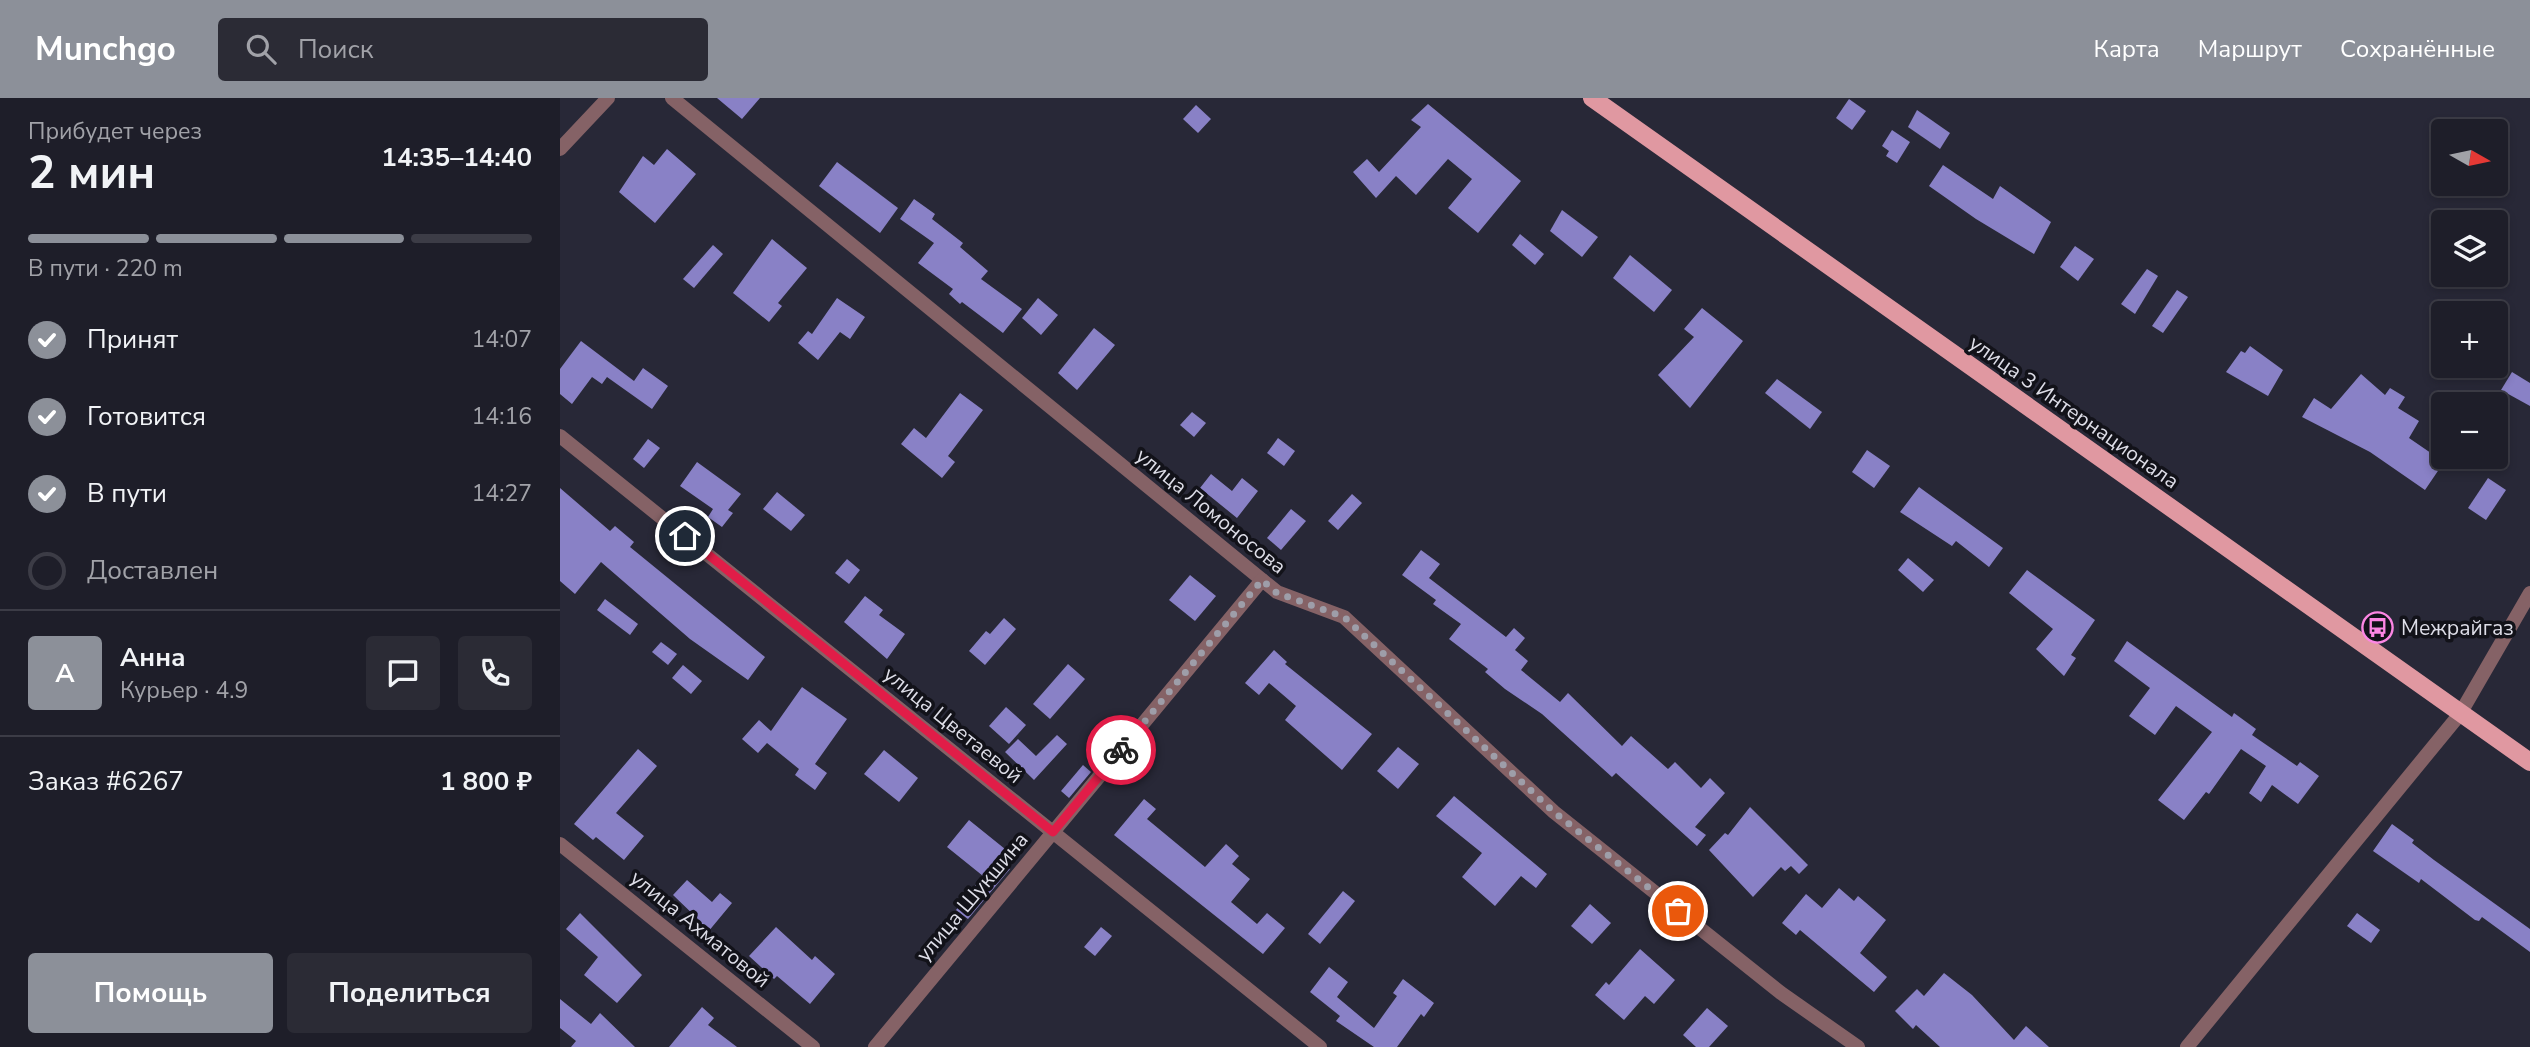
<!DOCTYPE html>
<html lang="ru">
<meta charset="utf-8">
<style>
body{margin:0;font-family:"Nunito Sans",sans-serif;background:#2b2b35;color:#f1f3f6;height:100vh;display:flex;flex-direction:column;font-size:26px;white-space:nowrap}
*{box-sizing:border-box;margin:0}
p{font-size:23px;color:#a1a2a8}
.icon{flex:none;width:38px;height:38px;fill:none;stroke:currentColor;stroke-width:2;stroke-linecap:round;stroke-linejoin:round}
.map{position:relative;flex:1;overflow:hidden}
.side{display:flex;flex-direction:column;background:#1e1e29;width:560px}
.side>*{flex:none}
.needle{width:46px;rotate:99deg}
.controls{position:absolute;left:1871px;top:21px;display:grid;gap:14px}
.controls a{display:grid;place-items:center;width:77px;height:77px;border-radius:7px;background:#1e1e29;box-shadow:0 4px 10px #0003,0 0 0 2px #3c3c46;font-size:35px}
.pin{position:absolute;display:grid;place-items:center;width:60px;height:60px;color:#fff;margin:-30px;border:4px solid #fff;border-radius:50%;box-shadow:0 2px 7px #0007}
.courier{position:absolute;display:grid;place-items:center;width:70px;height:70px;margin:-35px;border:5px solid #e11d48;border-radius:50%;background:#fff;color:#222;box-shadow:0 2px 9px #0007}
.overview em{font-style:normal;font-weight:700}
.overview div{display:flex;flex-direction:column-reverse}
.overview{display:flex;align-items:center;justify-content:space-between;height:119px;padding:0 28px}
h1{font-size:46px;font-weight:700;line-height:52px}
.bar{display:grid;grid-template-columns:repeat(4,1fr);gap:10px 7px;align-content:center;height:84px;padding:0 28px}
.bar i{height:9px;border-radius:5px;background:#3c3c46}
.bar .selected{background:#8c9099}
.bar p{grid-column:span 4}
.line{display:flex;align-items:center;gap:18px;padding:0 28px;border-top:2px solid #3c3c46}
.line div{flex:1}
.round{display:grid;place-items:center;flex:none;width:74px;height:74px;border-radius:7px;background:#2b2b35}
ol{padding:0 28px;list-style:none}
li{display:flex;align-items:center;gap:21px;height:77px}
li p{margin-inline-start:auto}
li .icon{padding:7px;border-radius:50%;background:#8c9099;color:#fff;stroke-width:4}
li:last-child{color:#a1a2a8}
li i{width:38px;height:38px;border:4px solid #3c3c46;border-radius:50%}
.primary-button{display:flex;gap:14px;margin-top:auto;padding:14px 28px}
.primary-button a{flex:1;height:80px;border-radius:7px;background:#8c9099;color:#fff;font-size:28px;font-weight:700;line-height:80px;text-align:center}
.primary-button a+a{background:#2b2b35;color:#f1f3f6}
header{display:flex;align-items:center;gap:42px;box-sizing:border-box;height:98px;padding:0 35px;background:#8c9099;color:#fff}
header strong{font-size:33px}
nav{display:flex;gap:38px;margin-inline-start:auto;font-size:24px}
.search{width:490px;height:63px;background:#2b2b35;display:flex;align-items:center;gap:18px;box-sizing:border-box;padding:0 24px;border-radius:7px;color:#a1a2a8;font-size:26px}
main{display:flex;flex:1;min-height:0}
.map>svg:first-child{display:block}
.building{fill:#8981c6}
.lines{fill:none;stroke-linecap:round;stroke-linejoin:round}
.minor{stroke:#856266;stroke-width:14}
.primary{stroke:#e098a1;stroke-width:18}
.done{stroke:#9e9ea9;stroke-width:7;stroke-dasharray:0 12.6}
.route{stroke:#e11d48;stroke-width:9}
.labels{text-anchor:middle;stroke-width:7;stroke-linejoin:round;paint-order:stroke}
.street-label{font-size:21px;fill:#dddde7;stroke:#121219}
.poi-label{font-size:21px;fill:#dddde7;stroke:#121219;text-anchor:start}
</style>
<header>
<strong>Munchgo</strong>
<div class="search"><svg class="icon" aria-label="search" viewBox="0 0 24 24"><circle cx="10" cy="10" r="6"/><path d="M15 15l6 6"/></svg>Поиск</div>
<nav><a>Карта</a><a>Маршрут</a><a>Сохранённые</a></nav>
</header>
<main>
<section class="side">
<div class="overview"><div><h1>2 мин</h1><p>Прибудет через</p></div><em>14:35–14:40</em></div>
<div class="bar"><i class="selected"></i><i class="selected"></i><i class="selected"></i><i></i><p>В пути · 220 m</p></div>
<ol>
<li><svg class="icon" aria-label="check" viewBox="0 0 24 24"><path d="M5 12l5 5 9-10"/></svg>Принят<p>14:07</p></li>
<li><svg class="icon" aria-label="check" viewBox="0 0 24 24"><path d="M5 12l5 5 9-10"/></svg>Готовится<p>14:16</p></li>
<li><svg class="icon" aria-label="check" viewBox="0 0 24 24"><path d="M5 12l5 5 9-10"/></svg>В пути<p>14:27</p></li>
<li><i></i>Доставлен</li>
</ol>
<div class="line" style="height:126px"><b class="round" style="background:#8c9099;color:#fff">А</b><div><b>Анна</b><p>Курьер · 4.9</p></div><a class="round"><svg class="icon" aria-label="chat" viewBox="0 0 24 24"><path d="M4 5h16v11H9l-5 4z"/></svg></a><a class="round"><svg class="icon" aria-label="phone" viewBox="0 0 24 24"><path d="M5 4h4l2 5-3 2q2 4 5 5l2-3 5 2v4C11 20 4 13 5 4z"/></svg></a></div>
<div class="line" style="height:91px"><div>Заказ #6267</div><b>1 800 ₽</b></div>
<div class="primary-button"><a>Помощь</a><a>Поделиться</a></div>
</section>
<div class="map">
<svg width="1970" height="949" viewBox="0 0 1970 949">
<rect width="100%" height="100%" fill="#282837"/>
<!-- building -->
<g class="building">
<polygon points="157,0 200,0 182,21"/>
<polygon points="1289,1 1306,13 1292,32 1276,20"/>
<polygon points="868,6 961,83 918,135 888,110 912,81 888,61 856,97 836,78 816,100 793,74 807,61 819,74 861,29 851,22"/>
<polygon points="636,7 651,21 638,35 623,21"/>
<polygon points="1357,12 1390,35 1380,51 1348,29"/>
<polygon points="1332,32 1350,44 1337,65 1326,58 1329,53 1322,48"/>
<polygon points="107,51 136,76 95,125 59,94 83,58 94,67"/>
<polygon points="277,64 338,110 320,135 259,88"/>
<polygon points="1383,67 1433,101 1440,88 1491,124 1474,156 1416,121 1369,88"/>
<polygon points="354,101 375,116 372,121 403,145 400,149 428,173 421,181 462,211 443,235 402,204 400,206 389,196 393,191 358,165 374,145 340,121"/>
<polygon points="1002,112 1038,139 1022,159 990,133"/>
<polygon points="960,136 984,156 975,167 952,147"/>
<polygon points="212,141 247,170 218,205 222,208 209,224 173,195"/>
<polygon points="153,147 163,156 134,190 123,181"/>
<polygon points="1515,148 1534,161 1518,183 1500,169"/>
<polygon points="1070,157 1112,192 1094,214 1053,180"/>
<polygon points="1587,171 1598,178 1575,216 1561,206"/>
<polygon points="1617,192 1628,199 1603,235 1592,228"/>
<polygon points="277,200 305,219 290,241 280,234 258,262 238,245 248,233 252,236"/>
<polygon points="478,200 498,217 481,237 462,220"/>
<polygon points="1142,210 1183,243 1130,310 1098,277 1134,239 1124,231"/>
<polygon points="534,230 555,247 517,292 498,275"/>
<polygon points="21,243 74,283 83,270 108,288 92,311 47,279 42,286 32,279 12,306 0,296 0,271"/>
<polygon points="1690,248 1723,272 1708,298 1666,274 1681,253 1685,255"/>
<polygon points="1952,274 1970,285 1970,308 1941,292"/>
<polygon points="1801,276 1825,297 1830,290 1845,299 1838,310 1859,323 1849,340 1884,364 1865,392 1810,354 1742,319 1754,300 1771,311"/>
<polygon points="1217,281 1262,314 1250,331 1205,295"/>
<polygon points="400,295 423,312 388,358 395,364 382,380 341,346 354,330 366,340"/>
<polygon points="632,314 646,325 634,339 620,327"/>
<polygon points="718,340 735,353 724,368 707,355"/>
<polygon points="88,341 100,350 84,370 73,361"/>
<polygon points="1307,352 1330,368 1314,390 1292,374"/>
<polygon points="137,364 181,396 168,412 173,415 162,429 148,419 153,411 120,388"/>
<polygon points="651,376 672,393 682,380 698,393 677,420 640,390"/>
<polygon points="1928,380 1946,392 1926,422 1908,410"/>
<polygon points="1359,389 1443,450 1429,469 1396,443 1392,448 1340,414"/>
<polygon points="0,390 50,433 55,428 74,444 70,449 205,559 188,582 130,541 41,464 15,496 0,483"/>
<polygon points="217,394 245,417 231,433 203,411"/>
<polygon points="792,396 802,405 778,432 768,423"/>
<polygon points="731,411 746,423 721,452 707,440"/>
<polygon points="861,452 880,466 869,480 946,539 954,530 965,540 955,552 968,563 961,572 1000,604 1008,595 1062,648 1071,638 1108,671 1115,664 1141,690 1150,680 1165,695 1135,729 1146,737 1137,748 1056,675 1052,679 982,616 945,591 925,574 928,571 889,541 901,526 873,506 876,502 842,477"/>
<polygon points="1348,460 1374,482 1363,494 1338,472"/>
<polygon points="287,461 300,472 289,486 275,475"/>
<polygon points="1467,472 1535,522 1511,557 1516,560 1504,578 1476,551 1493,531 1449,495"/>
<polygon points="630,477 656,498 635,523 609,502"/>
<polygon points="305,498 323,512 319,517 345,536 327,561 284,524"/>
<polygon points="45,501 78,526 70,537 37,512"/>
<polygon points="444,520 456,531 425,567 409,553 426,533 430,536"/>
<polygon points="1567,543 1672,619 1674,615 1696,631 1692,637 1737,668 1740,664 1759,678 1738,706 1712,687 1701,704 1689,695 1706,668 1681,651 1649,696 1646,694 1624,722 1598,702 1652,634 1616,608 1595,637 1569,618 1590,590 1554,563"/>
<polygon points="101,544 117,556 108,567 92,554"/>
<polygon points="714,552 727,564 725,566 812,636 782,672 725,622 736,608 709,585 699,597 685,585"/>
<polygon points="508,566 525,581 490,621 473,606"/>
<polygon points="123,567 142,583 131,596 112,580"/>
<polygon points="242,589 287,621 255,666 267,675 255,692 235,677 239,671 207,645 198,655 182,641 199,622 211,633"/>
<polygon points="446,609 466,627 449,646 429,628"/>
<polygon points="497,637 507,646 474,682 445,654 458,641 476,658"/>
<polygon points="838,649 859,666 838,691 817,673"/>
<polygon points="78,651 97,668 56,715 84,738 64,762 36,739 33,742 14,726"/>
<polygon points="324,652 358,680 339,704 304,676"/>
<polygon points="523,667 531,674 509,700 501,693"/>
<polygon points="894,698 987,776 976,790 961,778 935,808 902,779 922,755 876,718"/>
<polygon points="584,701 596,711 587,721 645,769 666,746 679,758 672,766 690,781 671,804 697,826 707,815 725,830 703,856 554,737"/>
<polygon points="1190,709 1248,767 1239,776 1231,768 1225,773 1221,769 1193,799 1149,752 1165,735 1168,737"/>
<polygon points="409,722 445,751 437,760 450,771 408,821 396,812 423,778 387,749"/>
<polygon points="1832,726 1854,742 1852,745 1874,762 1970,831 1970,854 1922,819 1919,823 1915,822 1861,781 1859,785 1813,753"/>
<polygon points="127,782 152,804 160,795 172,805 143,840 131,829 138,821 113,797"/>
<polygon points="1279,790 1294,803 1298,798 1326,822 1300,855 1327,879 1314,894 1240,832 1236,837 1222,825 1246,796 1262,810"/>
<polygon points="783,793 795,803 760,846 748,836"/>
<polygon points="1030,806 1051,825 1032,846 1011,828"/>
<polygon points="20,815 82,877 57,905 24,877 38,859 6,831"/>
<polygon points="1797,815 1820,832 1811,845 1787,828"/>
<polygon points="216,829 252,862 255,858 275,876 250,906 217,878 214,881 189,858"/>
<polygon points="541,829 552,838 535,858 524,849"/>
<polygon points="1080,851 1115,882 1094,906 1085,898 1064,922 1035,897 1046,884 1049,887"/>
<polygon points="769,869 788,884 777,899 814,930 837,898 833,895 843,881 874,905 864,919 861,916 837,949 814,949 776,923 780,918 750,894"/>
<polygon points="1384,875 1412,897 1454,942 1466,928 1489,949 1380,949 1356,927 1353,931 1335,913 1357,891 1364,898"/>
<polygon points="0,901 31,926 40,915 75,949 11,949 16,943 0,930"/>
<polygon points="142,909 154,920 148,927 177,949 109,949"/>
<polygon points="1147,910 1168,928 1149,949 1136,949 1123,937"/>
</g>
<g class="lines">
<!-- minor -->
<g class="minor">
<polyline points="112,0 717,494 784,519 994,714 1221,895 1298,949"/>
<polyline points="0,51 48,0"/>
<polyline points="0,338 760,949"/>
<polyline points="0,746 253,949"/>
<polyline points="315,949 702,482"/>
<polyline points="1627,949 1900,616 1970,495"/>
</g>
<!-- primary -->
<polyline class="primary" points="1032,0 1970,664"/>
</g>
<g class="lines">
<!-- done -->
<polyline class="done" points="561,652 702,482 717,495 784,519 994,714 1118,813"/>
<!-- route -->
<polyline class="route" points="125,438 493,734 561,652"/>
</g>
<!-- icons -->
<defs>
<symbol id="bus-ring" viewBox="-11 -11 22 22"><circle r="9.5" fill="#121219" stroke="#fc86e3" stroke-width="1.5"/><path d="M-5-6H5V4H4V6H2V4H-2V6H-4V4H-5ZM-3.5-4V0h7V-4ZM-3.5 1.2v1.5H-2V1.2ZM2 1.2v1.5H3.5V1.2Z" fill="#fc86e3"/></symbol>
</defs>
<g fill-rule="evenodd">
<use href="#bus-ring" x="1800" y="512" width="35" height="35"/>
</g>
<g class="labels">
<!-- street labels -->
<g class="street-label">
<text transform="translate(1514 314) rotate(35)" y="7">улица 3 Интернационала</text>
<text transform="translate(651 413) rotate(39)" y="7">улица Ломоносова</text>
<text transform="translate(393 627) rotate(39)" y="7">улица Цветаевой</text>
<text transform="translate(412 799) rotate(-50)" y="7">улица Шукшина</text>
<text transform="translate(140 831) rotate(39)" y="7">улица Ахматовой</text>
</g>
<!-- poi labels -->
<g class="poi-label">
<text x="1841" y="537">Межрайгаз</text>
</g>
</g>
</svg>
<div class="controls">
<a><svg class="needle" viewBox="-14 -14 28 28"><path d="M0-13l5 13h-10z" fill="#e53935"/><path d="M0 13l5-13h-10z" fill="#a1a2a8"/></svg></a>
<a><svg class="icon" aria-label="layers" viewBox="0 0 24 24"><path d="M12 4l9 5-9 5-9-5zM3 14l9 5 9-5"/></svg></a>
<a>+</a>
<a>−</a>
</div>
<div class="pin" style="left:1118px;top:813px;background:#ea580c"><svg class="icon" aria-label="bag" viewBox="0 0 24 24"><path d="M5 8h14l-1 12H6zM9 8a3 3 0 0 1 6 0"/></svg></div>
<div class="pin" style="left:125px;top:438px;background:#1f2937"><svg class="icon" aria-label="home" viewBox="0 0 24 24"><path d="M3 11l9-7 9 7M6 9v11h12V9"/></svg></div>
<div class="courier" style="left:561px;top:652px"><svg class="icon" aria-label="bike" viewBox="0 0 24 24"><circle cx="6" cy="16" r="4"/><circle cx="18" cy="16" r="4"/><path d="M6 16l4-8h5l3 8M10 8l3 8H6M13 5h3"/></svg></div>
</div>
</main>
